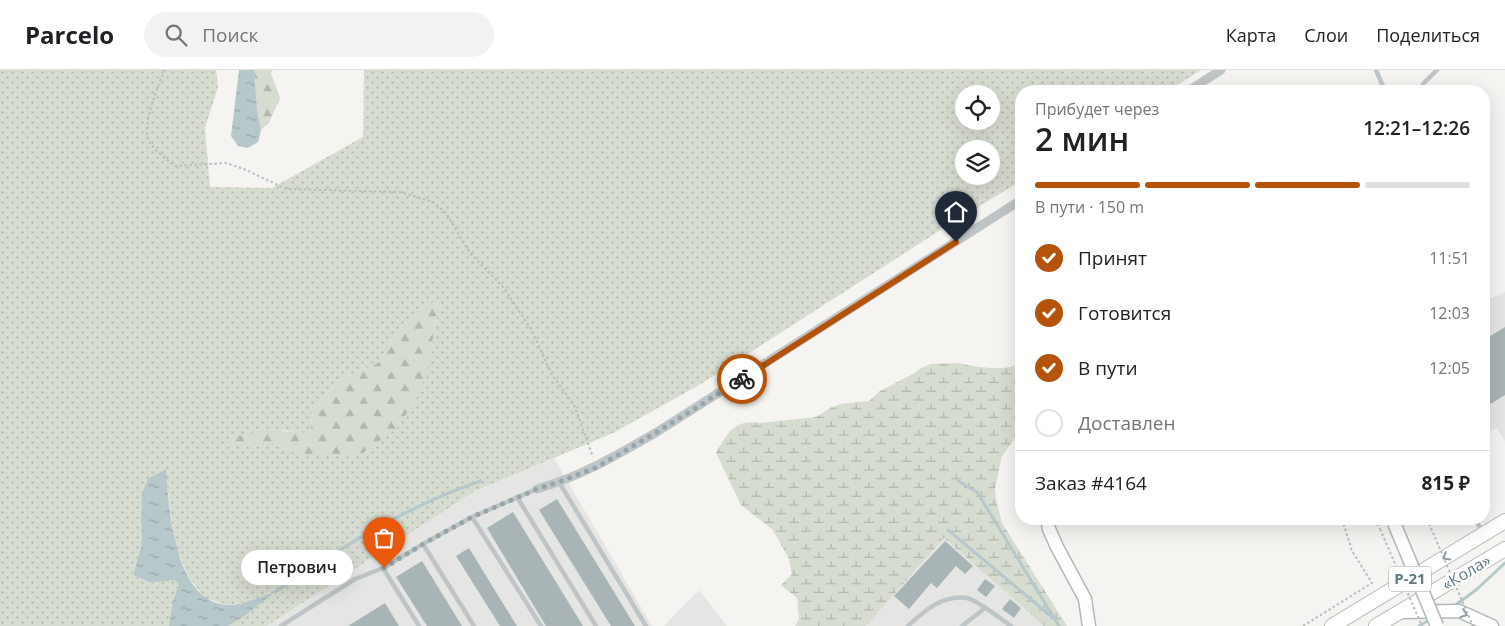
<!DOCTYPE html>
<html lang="ru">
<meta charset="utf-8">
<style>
body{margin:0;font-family:"Open Sans",sans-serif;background:#f2f2f2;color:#202124;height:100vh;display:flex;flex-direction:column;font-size:19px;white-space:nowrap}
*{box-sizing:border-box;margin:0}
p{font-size:16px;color:#757577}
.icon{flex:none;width:28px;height:28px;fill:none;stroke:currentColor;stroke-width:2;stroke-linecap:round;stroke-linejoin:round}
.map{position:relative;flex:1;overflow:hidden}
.side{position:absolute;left:1015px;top:15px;width:475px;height:440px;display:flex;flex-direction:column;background:#fff;border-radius:20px;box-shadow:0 5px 20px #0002}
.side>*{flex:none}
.fabs{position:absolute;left:955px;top:15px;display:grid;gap:10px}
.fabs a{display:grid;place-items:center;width:45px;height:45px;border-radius:50%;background:#fff;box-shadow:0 5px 20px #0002;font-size:25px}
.pin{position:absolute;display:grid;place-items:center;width:42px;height:42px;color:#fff;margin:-51px -21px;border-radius:50% 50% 50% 0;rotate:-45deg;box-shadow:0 0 5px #0007}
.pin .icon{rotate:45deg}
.courier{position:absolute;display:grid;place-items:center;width:50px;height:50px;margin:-25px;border:4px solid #b45309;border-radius:50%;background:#fff;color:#222;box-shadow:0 1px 6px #0007}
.bubble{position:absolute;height:35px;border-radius:18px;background:#fff;box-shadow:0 5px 20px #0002;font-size:16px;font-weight:600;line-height:35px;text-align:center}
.overview em{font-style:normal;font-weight:600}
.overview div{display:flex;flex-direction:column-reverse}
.overview{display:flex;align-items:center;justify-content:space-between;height:85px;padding:0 20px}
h1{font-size:32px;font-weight:600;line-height:38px}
.bar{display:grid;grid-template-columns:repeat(4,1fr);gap:8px 5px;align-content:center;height:60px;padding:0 20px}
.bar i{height:6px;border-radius:4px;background:#e0e0e0}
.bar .selected{background:#b45309}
.bar p{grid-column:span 4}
.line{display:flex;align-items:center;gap:12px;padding:0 20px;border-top:1px solid #e0e0e0}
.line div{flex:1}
ol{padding:0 20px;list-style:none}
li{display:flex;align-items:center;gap:15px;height:55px}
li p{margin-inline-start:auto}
li .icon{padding:5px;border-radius:50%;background:#b45309;color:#fff;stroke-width:4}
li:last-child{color:#757577}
li i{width:28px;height:28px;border:2px solid #e0e0e0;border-radius:50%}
header{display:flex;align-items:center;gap:30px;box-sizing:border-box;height:70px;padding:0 25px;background:#fff;border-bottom:1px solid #e0e0e0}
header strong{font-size:24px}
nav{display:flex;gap:28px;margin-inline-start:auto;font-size:18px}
.search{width:350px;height:45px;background:#f2f2f2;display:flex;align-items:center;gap:12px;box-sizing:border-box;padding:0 18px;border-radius:28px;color:#757577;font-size:19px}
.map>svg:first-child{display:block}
.built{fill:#e5e6e4}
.grass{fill:url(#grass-dots);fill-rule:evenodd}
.forest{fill:url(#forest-firs)}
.wetland{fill:url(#wetland-marsh)}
.water{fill:url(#water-ripples)}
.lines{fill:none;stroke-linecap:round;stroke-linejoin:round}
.stream{stroke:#b7c8ca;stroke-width:3}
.building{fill:#a8b4b6}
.secondary-casing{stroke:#b2b9bc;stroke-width:15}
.primary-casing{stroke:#b3b9bb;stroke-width:16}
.path{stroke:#b9bdbf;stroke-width:2;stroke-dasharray:2.5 2.5;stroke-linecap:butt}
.lane{stroke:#bfc5c7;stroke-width:4.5}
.street{stroke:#bfc5c7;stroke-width:9}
.secondary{stroke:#fff;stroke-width:12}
.primary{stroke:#fff;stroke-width:14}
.secondary-bridge-casing{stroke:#b2b9bc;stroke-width:15;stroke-linecap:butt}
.path-bridge{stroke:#b9bdbf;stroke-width:2;stroke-dasharray:2.5 2.5;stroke-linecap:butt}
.secondary-bridge{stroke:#fff;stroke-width:12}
.oneway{stroke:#91a2a8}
.done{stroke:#95a5a9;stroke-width:5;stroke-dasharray:0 9}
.route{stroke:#b45309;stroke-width:6}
.labels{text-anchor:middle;stroke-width:5;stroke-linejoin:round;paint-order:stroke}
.shield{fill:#fff;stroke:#91a2a8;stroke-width:1}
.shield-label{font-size:15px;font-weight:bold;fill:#627a83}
.street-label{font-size:16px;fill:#627a83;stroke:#fff}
</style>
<header>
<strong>Parcelo</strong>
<div class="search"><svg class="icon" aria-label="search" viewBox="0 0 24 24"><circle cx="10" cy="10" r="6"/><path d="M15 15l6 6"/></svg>Поиск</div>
<nav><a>Карта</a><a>Слои</a><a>Поделиться</a></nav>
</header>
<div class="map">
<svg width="1505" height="556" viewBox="0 0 1505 556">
<defs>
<pattern id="grass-dots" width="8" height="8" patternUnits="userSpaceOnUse" patternTransform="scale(1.25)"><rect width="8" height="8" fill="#d7dcd1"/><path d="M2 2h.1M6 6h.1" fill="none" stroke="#b2b7af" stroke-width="1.8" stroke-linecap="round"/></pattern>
<pattern id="forest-firs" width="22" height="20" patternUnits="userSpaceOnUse" patternTransform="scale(1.25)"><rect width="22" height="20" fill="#d7dcd1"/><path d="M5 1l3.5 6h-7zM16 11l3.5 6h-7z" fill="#b2b7af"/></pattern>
<pattern id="wetland-marsh" width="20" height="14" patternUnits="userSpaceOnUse" patternTransform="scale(1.25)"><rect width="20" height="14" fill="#d7dcd1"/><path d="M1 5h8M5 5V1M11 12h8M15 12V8" fill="none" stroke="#b2b7af"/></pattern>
<pattern id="water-ripples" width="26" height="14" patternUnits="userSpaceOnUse" patternTransform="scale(1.25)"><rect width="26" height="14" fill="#b7c8ca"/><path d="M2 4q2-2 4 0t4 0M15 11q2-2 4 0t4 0" fill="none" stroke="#98a7a9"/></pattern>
</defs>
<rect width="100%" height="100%" fill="#f5f4f0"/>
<!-- built -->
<g class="built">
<polygon points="1505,222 1505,371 1497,358 1484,365 1484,231"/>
<polygon points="554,388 652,556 267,556 475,421"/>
<polygon points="944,468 1044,556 866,556"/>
<polygon points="699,520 727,556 664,556"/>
</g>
<!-- grass -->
<path class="grass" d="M0 0H216L218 17 205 58 210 117 272 118 363 67 364 0H1201L1168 21H1021V111L953 152 701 314 613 363 475 421 267 556H228L242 548 273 523 249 532 227 535 205 528 189 508 175 475 165 400 142 424 141 450 142 474 133 505 151 513 174 510 179 514 169 556H0ZM964 24H991V51H964ZM964 79H991V106H964ZM437 230 441 238 434 256 431 288 302 386 271 372 282 360 310 364 313 340 337 311 378 293 400 257Z"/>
<!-- forest -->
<g class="forest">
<polygon points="254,0 273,0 271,3 280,28 269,53 261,60 257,39"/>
<path d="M437 229 441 238 434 256 431 288 418 326 398 357 363 383 302 386 271 372 233 376 229 369C259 358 279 360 310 363L313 340 337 311 378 293 400 257Z"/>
</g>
<!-- wetland -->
<path class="wetland" d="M958 293C976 297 1004 302 1021 293V360L1002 386 995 419 996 429 1002 453 1067 556H1044L944 468 866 556H795L799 549 797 528 781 515 792 504 789 489 773 460 741 435 716 383C727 364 734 349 759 353L816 347 832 337 840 334 869 331 880 321 913 304 921 298 931 294Z"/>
<!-- water -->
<g class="water">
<polygon points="239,0 254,0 257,39 261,60 258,72 248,78 238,76 231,66"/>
<path d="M166 399C169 439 174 532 228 535 244 535 260 527 275 522L242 548 228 556H169L173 531 179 514 174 510 151 513 133 505 142 474 141 450 142 424 148 409Z"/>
</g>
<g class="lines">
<!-- stream -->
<g class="stream">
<polyline points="958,411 977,422 1059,556"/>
<polyline points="948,460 1053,548"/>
<path d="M275 522C339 479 408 435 481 411"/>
<polyline points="1454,536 1476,520 1505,493"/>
<polyline points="1419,556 1431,549"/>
</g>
</g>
<!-- building -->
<g class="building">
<polygon points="1505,257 1505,325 1484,338 1484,270"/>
<polygon points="557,429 635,556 611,556 539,440"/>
<polygon points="513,442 583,556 546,556 487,458"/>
<polygon points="945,471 973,496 965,504 956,496 937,518 931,513 909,539 894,526"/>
<polygon points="469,478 499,527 517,556 500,556 456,486"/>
<polygon points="422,491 462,556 427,556 396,507"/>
<polygon points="985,509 995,516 986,527 977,520"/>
<polygon points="1010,529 1021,538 1014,548 1002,539"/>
<polygon points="385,533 399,556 348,556"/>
</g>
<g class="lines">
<defs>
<g id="secondary">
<polyline points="1047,449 1049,459 1057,477 1085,529 1089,556"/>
<polyline points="1400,542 1459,541 1492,556"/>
</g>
<g id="primary">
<polyline points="1332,556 1505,451"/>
<polyline points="1376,556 1505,479"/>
</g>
</defs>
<!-- secondary casing -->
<use href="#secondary" class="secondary-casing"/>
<!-- primary casing -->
<use href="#primary" class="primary-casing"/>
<!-- path -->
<g class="path">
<path d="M165 0C158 14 141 58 149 71 155 81 166 89 175 96L226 93 244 99 286 119 400 122 433 132 446 143 470 183 503 217 531 259 552 305 574 335 593 387"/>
<polyline points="1375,449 1380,459"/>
<polyline points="1303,556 1372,513 1352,481 1342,449"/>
</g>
<!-- lane -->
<g class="lane">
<polyline points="1376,0 1385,21"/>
<polyline points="1423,14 1437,0"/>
<polyline points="559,412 646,556"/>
<polyline points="517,427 596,556"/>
<polyline points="472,447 541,556"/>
<polyline points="1475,449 1483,463"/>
<polyline points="423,474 474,556"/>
<polyline points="383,498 419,556"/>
<polyline points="281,556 355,509 383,498 423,474 472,447 537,419"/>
<path d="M908 556C924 541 943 524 967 528 977 530 1001 549 1011 556"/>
<polyline points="962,556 985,538"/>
</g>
<!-- street -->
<g class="street">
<polyline points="1188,21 1221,0"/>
<path d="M537 419C582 406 617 385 657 362L1021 130"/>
</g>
<!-- secondary -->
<use href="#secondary" class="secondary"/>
<!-- primary -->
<use href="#primary" class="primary"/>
<defs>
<polyline id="secondary-bridge" points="1394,453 1437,556"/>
</defs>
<!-- secondary-bridge casing -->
<use href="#secondary-bridge" class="secondary-bridge-casing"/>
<!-- path-bridge -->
<g class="path-bridge">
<polyline points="1427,449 1473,556"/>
<polyline points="1380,459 1422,556"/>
</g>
<!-- secondary-bridge -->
<use href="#secondary-bridge" class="secondary-bridge"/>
</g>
<!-- one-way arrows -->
<defs><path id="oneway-chevron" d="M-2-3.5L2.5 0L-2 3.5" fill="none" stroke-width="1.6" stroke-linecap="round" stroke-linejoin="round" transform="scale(1.25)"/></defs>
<g class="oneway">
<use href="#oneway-chevron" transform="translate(1446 487) rotate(149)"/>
<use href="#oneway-chevron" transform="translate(1464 544) rotate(20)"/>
</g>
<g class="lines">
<!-- done -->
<polyline class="done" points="384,498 423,474 472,447 537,419 559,412 597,397 657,362 742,309"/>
<!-- route -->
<polyline class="route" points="742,309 956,172"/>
</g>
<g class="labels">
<!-- shield labels -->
<rect class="shield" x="1389" y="496.5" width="42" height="25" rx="4"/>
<g class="shield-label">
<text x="1410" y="514">Р-21</text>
</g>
<!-- street labels -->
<g class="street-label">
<text transform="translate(1466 502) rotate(-31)" y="6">«Кола»</text>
</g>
</g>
</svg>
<div class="fabs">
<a><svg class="icon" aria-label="locate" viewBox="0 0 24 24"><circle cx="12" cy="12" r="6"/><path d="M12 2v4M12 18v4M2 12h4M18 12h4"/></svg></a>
<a><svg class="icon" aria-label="layers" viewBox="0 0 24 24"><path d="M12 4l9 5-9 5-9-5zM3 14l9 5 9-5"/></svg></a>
</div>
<div class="pin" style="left:384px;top:498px;background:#ea580c"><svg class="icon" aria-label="bag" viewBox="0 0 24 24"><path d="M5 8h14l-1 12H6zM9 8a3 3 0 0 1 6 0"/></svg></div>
<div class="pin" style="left:956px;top:172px;background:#1f2937"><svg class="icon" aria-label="home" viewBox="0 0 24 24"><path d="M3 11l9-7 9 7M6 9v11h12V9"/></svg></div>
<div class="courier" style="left:742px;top:309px"><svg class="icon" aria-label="bike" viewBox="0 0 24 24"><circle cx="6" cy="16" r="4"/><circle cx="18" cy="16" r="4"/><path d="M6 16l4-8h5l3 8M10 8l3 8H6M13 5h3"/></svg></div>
<div class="bubble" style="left:241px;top:480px;width:112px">Петрович</div>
<section class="side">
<div class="overview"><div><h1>2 мин</h1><p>Прибудет через</p></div><em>12:21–12:26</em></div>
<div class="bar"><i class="selected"></i><i class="selected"></i><i class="selected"></i><i></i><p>В пути · 150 m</p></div>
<ol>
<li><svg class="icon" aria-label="check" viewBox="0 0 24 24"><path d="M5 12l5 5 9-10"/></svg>Принят<p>11:51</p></li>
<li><svg class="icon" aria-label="check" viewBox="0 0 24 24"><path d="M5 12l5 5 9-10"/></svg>Готовится<p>12:03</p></li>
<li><svg class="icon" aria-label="check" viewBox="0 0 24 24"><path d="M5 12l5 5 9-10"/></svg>В пути<p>12:05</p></li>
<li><i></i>Доставлен</li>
</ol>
<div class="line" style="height:65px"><div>Заказ #4164</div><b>815 ₽</b></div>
</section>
</div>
